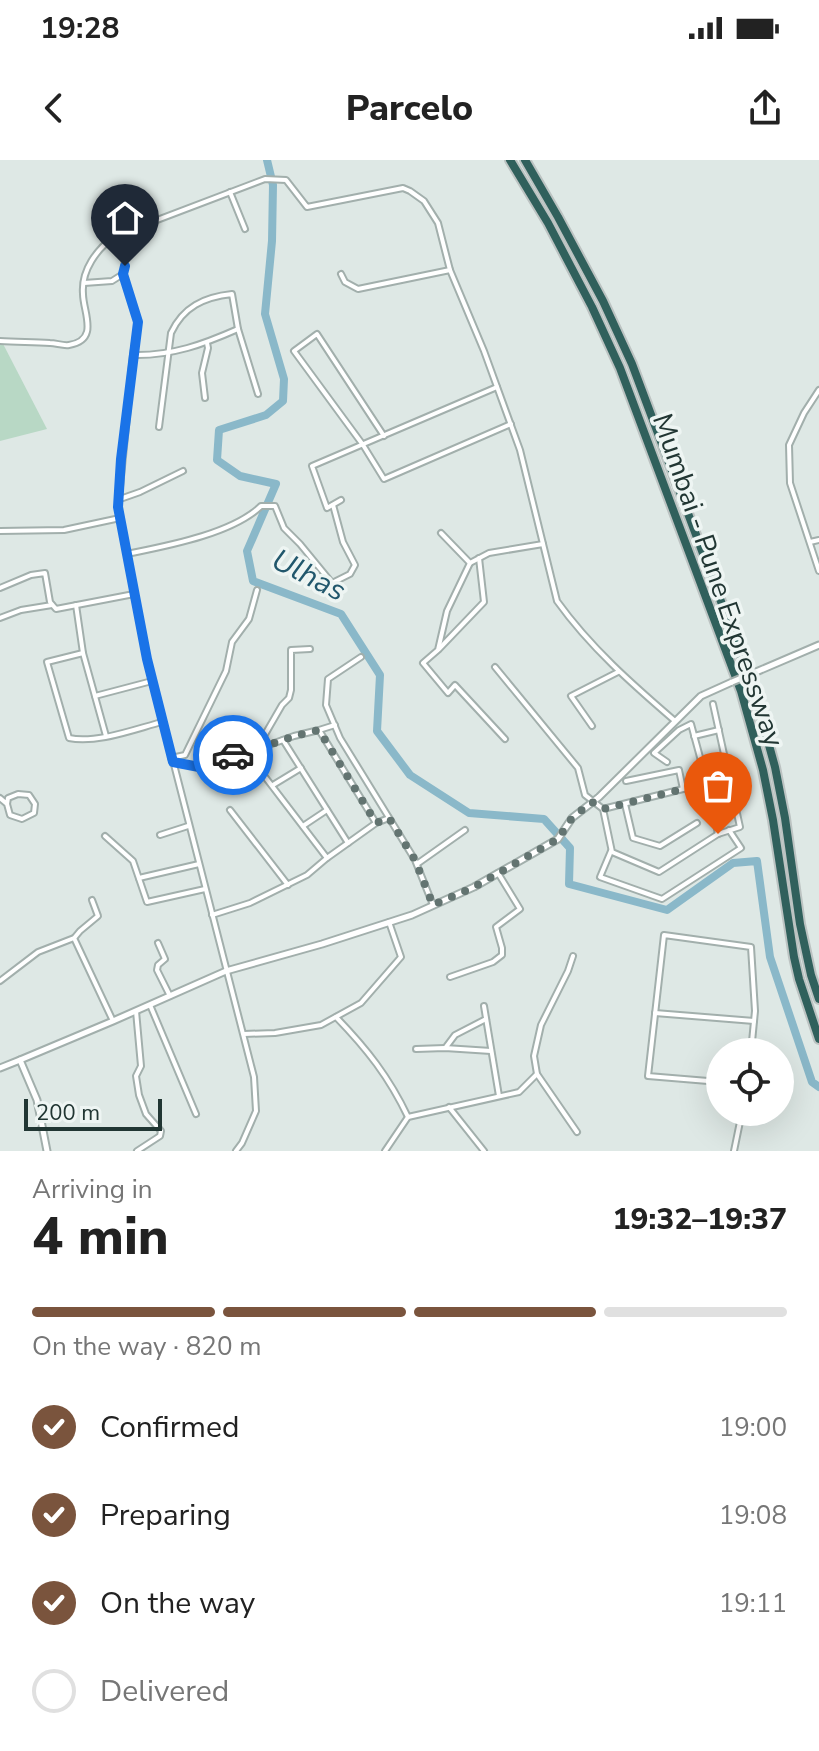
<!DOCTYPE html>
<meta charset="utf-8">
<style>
body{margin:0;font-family:"Nunito Sans",sans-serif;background:#f2f2f2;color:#222;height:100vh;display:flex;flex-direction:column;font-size:30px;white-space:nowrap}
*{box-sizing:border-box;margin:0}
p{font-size:26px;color:#767676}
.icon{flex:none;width:44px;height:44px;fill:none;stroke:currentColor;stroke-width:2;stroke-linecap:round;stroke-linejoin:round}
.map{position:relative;height:991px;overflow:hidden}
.side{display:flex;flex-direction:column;background:#fff;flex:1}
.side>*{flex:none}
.tools{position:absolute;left:706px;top:878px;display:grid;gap:16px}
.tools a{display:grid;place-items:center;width:88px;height:88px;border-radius:50%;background:#fff;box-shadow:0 8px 32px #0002;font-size:40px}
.scale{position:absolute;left:24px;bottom:20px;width:138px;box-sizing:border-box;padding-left:8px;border:4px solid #213633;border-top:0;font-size:22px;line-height:28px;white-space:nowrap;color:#213633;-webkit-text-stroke:6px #eef5f3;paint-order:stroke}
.pin{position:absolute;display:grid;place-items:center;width:68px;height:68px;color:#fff;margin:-82px -34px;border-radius:50% 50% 50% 0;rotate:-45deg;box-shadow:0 0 8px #0007}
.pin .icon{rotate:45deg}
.courier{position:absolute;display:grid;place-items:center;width:80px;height:80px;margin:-40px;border:6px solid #1a73e8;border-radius:50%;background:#fff;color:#222;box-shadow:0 2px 10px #0007}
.summary em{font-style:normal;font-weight:800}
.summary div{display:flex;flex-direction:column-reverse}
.summary{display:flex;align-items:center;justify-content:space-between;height:136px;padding:0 32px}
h1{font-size:52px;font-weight:800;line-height:60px}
.bar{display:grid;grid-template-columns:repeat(4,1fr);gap:12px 8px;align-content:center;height:96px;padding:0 32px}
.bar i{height:10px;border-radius:6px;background:#e0e0e0}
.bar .active{background:#7a543d}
.bar p{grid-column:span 4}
ol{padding:0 32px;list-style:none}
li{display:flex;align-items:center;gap:24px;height:88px}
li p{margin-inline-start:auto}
li .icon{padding:8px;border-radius:50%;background:#7a543d;color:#fff;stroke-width:4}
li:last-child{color:#767676}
li i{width:44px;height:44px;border:4px solid #e0e0e0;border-radius:50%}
.status{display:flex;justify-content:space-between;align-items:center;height:56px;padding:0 40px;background:#fff;direction:ltr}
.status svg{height:22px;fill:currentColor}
header{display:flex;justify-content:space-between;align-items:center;height:104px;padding:0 32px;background:#fff;font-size:36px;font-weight:800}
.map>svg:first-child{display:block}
.green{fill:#b8d8c5}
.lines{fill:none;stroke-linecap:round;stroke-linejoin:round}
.river{stroke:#8ab8c9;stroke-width:8}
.minor-casing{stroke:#a2afac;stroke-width:8}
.tertiary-casing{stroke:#a2afac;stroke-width:9}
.motorway-casing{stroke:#bcc3c2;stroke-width:12}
.minor{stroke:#fff;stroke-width:4}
.tertiary{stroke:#fff;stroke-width:5}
.motorway{stroke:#30605c;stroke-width:8}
.tertiary-bridge-casing{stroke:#a2afac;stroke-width:9;stroke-linecap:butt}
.tertiary-bridge{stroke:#fff;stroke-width:5}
.done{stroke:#637471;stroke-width:8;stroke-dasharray:0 14.4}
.route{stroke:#1a73e8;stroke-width:10}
.labels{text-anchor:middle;stroke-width:7;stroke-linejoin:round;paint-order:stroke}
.street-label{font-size:28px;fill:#213633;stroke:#eef5f3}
.water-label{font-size:30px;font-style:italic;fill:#21576c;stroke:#eef5f3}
</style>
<div class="status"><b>19:28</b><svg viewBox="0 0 49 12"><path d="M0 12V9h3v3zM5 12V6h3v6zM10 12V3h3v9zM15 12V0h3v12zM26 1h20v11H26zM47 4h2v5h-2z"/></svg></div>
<header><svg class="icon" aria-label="back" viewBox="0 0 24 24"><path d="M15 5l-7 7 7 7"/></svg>Parcelo<svg class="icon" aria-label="share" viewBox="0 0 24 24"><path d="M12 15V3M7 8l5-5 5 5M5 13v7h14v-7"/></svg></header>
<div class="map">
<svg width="819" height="991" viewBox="0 0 819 991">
<rect width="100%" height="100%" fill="#dee8e5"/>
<!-- green -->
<polygon class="green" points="0,178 47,269 0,281"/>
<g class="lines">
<!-- river -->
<polyline class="river" points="267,0 273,25 272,81 265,154 284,219 283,241 266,255 219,270 217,300 240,316 276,324 247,391 253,421 341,454 380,515 377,571 410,615 469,653 544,659 570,688 569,724 667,750 733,703 757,701 770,797 812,922 819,927"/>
<defs>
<g id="minor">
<polyline points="230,32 245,69"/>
<path d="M123 114 138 162 133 195C172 196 204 184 238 169"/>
<polyline points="341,114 345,122 358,129 450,110"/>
<path d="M84 123 112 121 123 114C126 101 125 86 115 76"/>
<path d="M0 181C17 182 33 182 50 183 56 183 63 186 69 185 100 180 83 152 83 134 81 110 97 89 115 76L265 19 286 20 307 47 403 28 410 31 424 41 438 63 450 110 484 191 520 290 557 441C590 487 632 524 675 561"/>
<polyline points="133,195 118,347 147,499 254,917 256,951 242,983 236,991"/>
<polyline points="819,230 804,253 789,285 790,323 819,411"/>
<polyline points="205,238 202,213 208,188 207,183"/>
<path d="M159 267 171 173C183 147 204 137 232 134L238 169 258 234"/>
<polyline points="384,276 317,174 294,191 363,285 384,319 511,264"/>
<polyline points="120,339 140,332 183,311"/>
<polyline points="341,340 327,348 312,306 497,227"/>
<polyline points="0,371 64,370 120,358"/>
<polyline points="441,373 470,403"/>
<polyline points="810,382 819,380"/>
<path d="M127 394C166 386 232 374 261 346H275L284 368 300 384 332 423 350 414 355 405 343 382 333 345"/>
<polyline points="0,428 31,415 45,413 50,442 56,449 134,434"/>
<polyline points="76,445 83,493"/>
<polyline points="0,458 21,450 52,445"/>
<polyline points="439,489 484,442 479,398"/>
<polyline points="361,497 328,519 326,545 340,578 415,700 433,745"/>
<polyline points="495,507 578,608 585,635 603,649 612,692 659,712 718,674 740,667 713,544"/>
<polyline points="95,536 152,521"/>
<polyline points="335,565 319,570 376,663 389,658"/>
<polyline points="592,566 571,536 618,512"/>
<path d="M106 576 83 493 47 502 69 578C96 584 135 569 162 562"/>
<polyline points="694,576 719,570"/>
<polyline points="505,579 455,525 448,533 423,503 438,490 447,451 470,403 489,393 543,384"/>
<polyline points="283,580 348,683"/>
<polyline points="256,590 282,545 289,538 291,530 291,490 310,489"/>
<polyline points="246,592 327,698"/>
<polyline points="171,598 185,595 226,511 232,482 249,459 257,430"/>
<polyline points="173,602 199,607 240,593 255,590 294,576 319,570"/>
<polyline points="626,621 679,610 683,629"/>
<polyline points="707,623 718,674"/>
<polyline points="273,625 301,608"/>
<polyline points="0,638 7,644 10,655 22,659 34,653 35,644 29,635 18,634 8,638 7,644"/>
<polyline points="625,644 633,678 660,686 697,663"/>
<polyline points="603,649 707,623 691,564 679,570 654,593 667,602"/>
<polyline points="230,650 288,725"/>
<polyline points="303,666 327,650"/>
<polyline points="160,675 188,666"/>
<polyline points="105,676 133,701 147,742 205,729"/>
<polyline points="611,691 600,717 662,739 741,688 729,670"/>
<polyline points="417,704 465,670"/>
<polyline points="139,718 199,704"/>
<polyline points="212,755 250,743 307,715 327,698 376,663"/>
<polyline points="75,777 80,771 98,756 92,740"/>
<polyline points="158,783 165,799 158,805 157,810 170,836"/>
<polyline points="573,796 568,811 541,865 534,896 537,914 577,972"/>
<polyline points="450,817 493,802 502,795 502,788 496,767 520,749 498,713"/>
<polyline points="0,821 38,792 74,778 113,861"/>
<polyline points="150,845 196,954"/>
<polyline points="484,846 499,936"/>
<polyline points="136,851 141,906 136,916 139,935 146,954 161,971 160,976 137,991"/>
<polyline points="655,853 754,861"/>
<path d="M336 857C367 889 389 917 408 957"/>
<polyline points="244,874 275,873 321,865 361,843 401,797 389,762"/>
<polyline points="446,887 455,875 486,859"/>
<polyline points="416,889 445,888 491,891"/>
<polyline points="720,922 648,916 664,775 751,787 755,851 751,892"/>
<polyline points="449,947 484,991"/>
<polyline points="385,991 408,957 519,932 537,914"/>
<polyline points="734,991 742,952"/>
</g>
<g id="tertiary">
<polyline points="756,512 819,485"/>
<polyline points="20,900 113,861 226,811 322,784 412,755 474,727 558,679 572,658 599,637 701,536 732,522"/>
<polyline points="0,908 20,900 37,940 47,991"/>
</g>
<g id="motorway">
<polyline points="510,0 548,63 592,147 620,208 741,531 763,610 773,660 794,797 799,819 819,879"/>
<polyline points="525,0 558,57 603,141 632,204 753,527 775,607 785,658 800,764 811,815 819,839"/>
</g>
</defs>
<!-- minor casing -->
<use href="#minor" class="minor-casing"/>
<!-- tertiary casing -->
<use href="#tertiary" class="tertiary-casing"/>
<!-- motorway casing -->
<use href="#motorway" class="motorway-casing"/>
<!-- minor -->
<use href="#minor" class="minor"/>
<!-- tertiary -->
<use href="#tertiary" class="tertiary"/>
<!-- motorway -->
<use href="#motorway" class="motorway"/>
<defs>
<polyline id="tertiary-bridge" points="732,522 756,512"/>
</defs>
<!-- tertiary-bridge casing -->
<use href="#tertiary-bridge" class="tertiary-bridge-casing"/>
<!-- tertiary-bridge -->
<use href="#tertiary-bridge" class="tertiary-bridge"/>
</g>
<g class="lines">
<!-- done -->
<polyline class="done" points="233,595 255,590 294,576 319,570 376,663 389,658 415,700 433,745 474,727 558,679 572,658 592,642 603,649 707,623 718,674"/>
<!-- route -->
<polyline class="route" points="125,106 123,114 138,162 121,299 118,347 147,499 173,602 199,607 233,595"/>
</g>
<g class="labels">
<!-- street labels -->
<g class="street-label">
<text transform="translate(719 420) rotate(71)" y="10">Mumbai - Pune Expressway</text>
</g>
<!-- water labels -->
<g class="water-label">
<text transform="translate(309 415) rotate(27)" y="10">Ulhas</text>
</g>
</g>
</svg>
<div class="tools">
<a><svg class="icon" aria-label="locate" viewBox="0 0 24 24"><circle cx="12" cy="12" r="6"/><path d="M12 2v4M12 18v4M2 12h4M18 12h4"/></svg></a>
</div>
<div class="scale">200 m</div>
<div class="pin" style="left:718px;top:674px;background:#ea580c"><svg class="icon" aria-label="bag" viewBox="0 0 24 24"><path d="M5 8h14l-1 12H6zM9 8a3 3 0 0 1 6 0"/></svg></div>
<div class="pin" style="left:125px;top:106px;background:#1f2937"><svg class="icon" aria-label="home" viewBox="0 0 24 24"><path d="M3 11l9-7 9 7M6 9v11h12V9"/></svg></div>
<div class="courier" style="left:233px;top:595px"><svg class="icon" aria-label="car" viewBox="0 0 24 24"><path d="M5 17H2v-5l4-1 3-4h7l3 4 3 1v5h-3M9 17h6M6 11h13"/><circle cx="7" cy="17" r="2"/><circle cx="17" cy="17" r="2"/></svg></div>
</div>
<section class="side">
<div class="summary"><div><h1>4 min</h1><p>Arriving in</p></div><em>19:32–19:37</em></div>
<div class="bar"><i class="active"></i><i class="active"></i><i class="active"></i><i></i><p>On the way · 820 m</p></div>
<ol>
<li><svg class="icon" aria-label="check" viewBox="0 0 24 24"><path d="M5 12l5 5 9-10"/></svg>Confirmed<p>19:00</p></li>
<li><svg class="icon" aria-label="check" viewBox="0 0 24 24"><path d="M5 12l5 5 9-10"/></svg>Preparing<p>19:08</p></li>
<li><svg class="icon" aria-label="check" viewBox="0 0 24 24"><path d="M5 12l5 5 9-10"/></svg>On the way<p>19:11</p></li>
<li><i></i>Delivered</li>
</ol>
</section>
